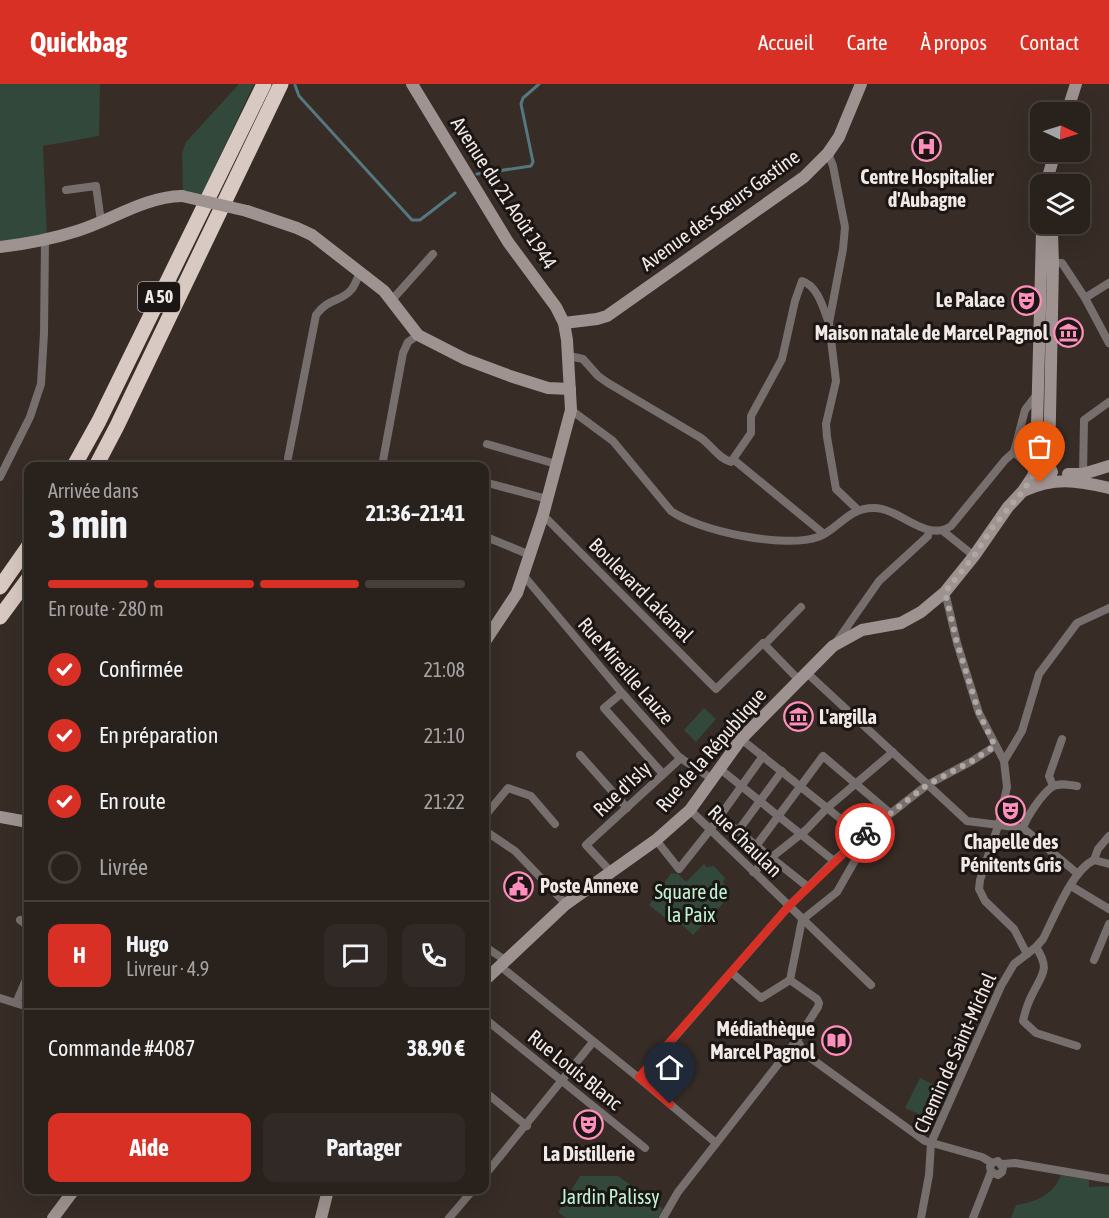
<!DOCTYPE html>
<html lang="fr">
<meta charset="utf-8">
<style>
body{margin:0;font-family:"Asap Condensed",sans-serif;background:#312925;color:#f1f3f6;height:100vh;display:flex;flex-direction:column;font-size:22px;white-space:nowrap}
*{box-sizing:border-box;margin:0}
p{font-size:20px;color:#a5a3a3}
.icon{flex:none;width:33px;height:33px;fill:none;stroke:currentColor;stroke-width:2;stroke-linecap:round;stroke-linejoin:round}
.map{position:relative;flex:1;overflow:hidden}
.side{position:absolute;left:24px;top:378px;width:465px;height:732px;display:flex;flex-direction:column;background:#29211c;border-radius:12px;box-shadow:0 6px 24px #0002,0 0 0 2px #453e3b}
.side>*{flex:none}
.needle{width:39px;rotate:94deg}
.fabs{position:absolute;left:1030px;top:18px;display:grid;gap:12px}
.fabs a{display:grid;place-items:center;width:60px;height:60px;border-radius:12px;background:#29211c;box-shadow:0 6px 24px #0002,0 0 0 2px #453e3b;font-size:30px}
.pin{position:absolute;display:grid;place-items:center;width:51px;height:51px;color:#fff;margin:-62px -26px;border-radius:50% 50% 50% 0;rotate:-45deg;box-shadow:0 0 6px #0007}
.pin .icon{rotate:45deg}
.courier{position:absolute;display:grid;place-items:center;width:60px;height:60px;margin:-30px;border:4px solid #d93025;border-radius:50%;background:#fff;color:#222;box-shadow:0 2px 8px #0007}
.summary em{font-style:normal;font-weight:700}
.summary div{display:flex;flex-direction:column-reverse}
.summary{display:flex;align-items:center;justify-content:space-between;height:102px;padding:0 24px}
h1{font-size:39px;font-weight:700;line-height:45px}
.bar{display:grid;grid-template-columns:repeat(4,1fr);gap:9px 6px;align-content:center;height:72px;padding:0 24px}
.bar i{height:8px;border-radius:4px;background:#453e3b}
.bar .on{background:#d93025}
.bar p{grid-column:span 4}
.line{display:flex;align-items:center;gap:15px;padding:0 24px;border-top:2px solid #453e3b}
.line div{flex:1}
.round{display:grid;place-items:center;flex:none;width:63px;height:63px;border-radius:12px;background:#312925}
ol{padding:0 24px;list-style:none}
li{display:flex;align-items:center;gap:18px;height:66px}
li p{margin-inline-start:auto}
li .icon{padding:6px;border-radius:50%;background:#d93025;color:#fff;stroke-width:4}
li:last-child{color:#a5a3a3}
li i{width:33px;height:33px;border:3px solid #453e3b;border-radius:50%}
.primary-button{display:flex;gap:12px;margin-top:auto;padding:12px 24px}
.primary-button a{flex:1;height:69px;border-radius:12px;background:#d93025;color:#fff;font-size:24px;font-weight:700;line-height:69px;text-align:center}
.primary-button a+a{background:#312925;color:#f1f3f6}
header{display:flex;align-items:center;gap:36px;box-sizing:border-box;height:84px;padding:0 30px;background:#d93025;color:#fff}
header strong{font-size:28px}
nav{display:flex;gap:33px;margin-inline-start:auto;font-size:21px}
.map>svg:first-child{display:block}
.green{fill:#31483a}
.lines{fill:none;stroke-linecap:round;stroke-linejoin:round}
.stream{stroke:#557780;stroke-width:3}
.street{stroke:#766f6d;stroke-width:8}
.secondary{stroke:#9e9390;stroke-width:12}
.highway{stroke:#d9c9c3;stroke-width:15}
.secondary-bridge{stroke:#9e9390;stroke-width:12}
.done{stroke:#b0a7a2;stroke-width:6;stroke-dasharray:0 10.8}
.route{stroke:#d93025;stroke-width:8}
.labels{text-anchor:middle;stroke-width:6;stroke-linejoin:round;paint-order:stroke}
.shield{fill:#1b1513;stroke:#b1a9a6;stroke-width:1.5}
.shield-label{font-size:18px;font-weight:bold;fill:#f1e9e5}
.poi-label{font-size:20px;font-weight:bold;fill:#f1e9e5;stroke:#1b1513}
.street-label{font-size:20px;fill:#f1e9e5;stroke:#1b1513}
.park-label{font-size:20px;fill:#bdf3d1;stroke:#1b1513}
</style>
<header>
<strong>Quickbag</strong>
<nav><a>Accueil</a><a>Carte</a><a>À propos</a><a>Contact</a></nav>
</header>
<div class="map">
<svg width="1109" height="1134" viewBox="0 0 1109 1134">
<rect width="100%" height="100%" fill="#372c26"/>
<!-- green -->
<g class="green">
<polygon points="0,0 100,0 99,52 43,62 47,152 0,159"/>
<polygon points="239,0 254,0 201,112 183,108 182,69 186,58"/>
<polygon points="704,624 716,635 696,658 684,646"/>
<polygon points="704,780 707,783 714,782 725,794 723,798 729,806 726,808 730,812 693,851 675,834 669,837 649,821 671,789 678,790 686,798"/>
<polygon points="920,994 935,1001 921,1031 905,1024"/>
<path d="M1061 1091 1089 1096V1103L1109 1102V1134H1011L1016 1121C1036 1118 1053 1111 1061 1091Z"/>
<polygon points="580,1092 618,1092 663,1125 658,1134 566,1134 558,1128"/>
</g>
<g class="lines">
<!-- stream -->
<g class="stream">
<polyline points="295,1 299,12 412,136 420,136 455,109"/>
<polyline points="477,90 531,82 533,78 521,20 523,14 539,0"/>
</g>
<!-- street -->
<g class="street">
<polyline points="828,69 833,82 845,143 843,165 829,239 836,297 826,340 827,353 836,405 858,426"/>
<polyline points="66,106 96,102 101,137"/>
<polyline points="1048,179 1062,179 1085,214 1109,259"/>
<polyline points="1085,214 1109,199"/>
<polyline points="391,217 433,170"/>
<path d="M569 272 583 275 598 292 608 299 701 354C712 362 718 374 731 378L751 349V332L782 275 795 217 802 197C818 202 823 224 829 239"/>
<path d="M571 326 613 357 671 427C699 447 785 465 818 453 839 445 847 424 874 424 900 424 926 459 951 442L1005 376 1014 368"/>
<polyline points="487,360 556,380"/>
<polyline points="1014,368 1025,326 1038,309"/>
<polyline points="1014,368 1033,385"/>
<path d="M288 374 316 231C328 214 341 218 351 206 355 202 357 194 360 189"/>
<polyline points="734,376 824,450"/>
<polyline points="382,382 403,269 408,258 418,251"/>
<polyline points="1083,390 1084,336 1109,318"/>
<polyline points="0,393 30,333 41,300 44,249 45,156"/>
<polyline points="484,398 547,415"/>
<polyline points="543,431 716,605 763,559 799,596"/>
<polyline points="943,447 974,472"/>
<polyline points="484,452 530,471"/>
<polyline points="524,492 622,609 679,673 712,695"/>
<polyline points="945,508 957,559 979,629 1004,677 1007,703 999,739 980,796 979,805 985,817 1014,845 1027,870"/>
<polyline points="765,560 801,523"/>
<polyline points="835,560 879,497 928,452 929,446"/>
<polyline points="807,589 967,737 1023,744 1078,790"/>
<polyline points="622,609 604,624 663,690"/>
<polyline points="741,655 862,752"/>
<polyline points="580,671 627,724"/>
<polyline points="1004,677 1022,647 1039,590 1077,539 1109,524"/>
<polyline points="719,684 834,777"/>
<polyline points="1053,702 1049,692 1062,655"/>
<polyline points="690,726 871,901"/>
<polyline points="719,732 808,803"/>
<polyline points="484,733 508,704 531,712 555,740"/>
<path d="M1023 744C1027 732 1042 710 1052 703 1059 698 1069 701 1077 702"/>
<polyline points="484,746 515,767 566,820"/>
<polyline points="738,747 782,687"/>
<polyline points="656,756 679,785 710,746 763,672"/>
<polyline points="756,762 823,672 890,729"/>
<polyline points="1094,776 1098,765 1109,752"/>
<polyline points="1094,776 1109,780"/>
<polyline points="611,788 586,761 681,674"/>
<polyline points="753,788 806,746 827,724 893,668"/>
<polyline points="1071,802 1109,825"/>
<polyline points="20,836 28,842"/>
<polyline points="484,862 505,876"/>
<path d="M1036 863C1050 885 1043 889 1033 909 1028 918 1025 928 1023 937L1036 949 1077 962"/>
<polyline points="1094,876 1109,840"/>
<polyline points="500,882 639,994 716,1059"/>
<polyline points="731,888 761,914 790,896"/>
<polyline points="0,914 28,923"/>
<polyline points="16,919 28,891"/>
<polyline points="484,934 645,1064"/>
<polyline points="797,956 805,970 925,1057 982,1073 992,1079"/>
<polyline points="639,994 788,823 834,777 862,752 927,701 972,677 995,662"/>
<polyline points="484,1007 527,1042"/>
<polyline points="1002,1080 1015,1079 1109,1095"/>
<polyline points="991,1088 998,1091 1002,1088 1003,1084 998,1077 992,1079"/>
<polyline points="484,1092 593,958"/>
<polyline points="449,1134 473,1106"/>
<polyline points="663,1134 678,1108 797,956 818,923 819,919 817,915 790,896 802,836 837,808 857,773 862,752"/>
<path d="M921 1134 929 1091 931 1059 1001 902 1014 880 1036 863 1043 855C1054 834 1072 786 1094 776"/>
<polyline points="973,1134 991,1088 990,1083 992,1079"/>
</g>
<!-- secondary -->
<g class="secondary">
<polyline points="412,0 508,158 556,223 564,239 567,256 571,326 543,431 517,509 484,559"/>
<polyline points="1067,28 1076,0"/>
<polyline points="1046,100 1055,68"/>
<polyline points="247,127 297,144 312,151 384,207 418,251 465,275 510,292 548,304 570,305"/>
<polyline points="1048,140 1052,150 1053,180 1049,381 1052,388 1048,398"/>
<path d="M0 163C26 160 52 155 77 147 112 136 144 113 182 112"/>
<polyline points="564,239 597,235 607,232 804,93 828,69 839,53 861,0"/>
<polyline points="1036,381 1042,148 1044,140"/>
<polyline points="1068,390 1083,390 1109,382"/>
<path d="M1023 407C1054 393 1076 396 1109 404"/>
<polyline points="0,733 28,738"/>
<polyline points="484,897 566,820 656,756 690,726 741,655 833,562 862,546 901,539 921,528 945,508 974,472 1008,423 1023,407 1033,392 1035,383 1042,379 1049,381"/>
<polyline points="53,1134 74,1106"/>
<polyline points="321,1134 328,1106"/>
</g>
<!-- highway -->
<g class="highway">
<polyline points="74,382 99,337 264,0"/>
<polyline points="96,382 117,342 281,0"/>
<polyline points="0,503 28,463"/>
<polyline points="0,533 28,495"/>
</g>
<!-- secondary-bridge -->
<polyline class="secondary-bridge" points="182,112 247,127"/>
</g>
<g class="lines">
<!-- done -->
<polyline class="done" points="865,749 927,701 972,677 995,662 979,629 957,559 945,508 974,472 992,444 1023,407 1033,392 1040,399"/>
<!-- route -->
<polyline class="route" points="670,1020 639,993 788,823 865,749"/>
</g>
<!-- icons -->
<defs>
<symbol id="hospital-ring" viewBox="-11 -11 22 22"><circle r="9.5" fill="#1b1513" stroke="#fe8ebc" stroke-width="1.5"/><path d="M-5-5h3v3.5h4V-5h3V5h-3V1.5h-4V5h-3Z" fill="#fe8ebc"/></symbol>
<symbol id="theatre-ring" viewBox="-11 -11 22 22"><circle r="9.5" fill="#1b1513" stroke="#fe8ebc" stroke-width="1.5"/><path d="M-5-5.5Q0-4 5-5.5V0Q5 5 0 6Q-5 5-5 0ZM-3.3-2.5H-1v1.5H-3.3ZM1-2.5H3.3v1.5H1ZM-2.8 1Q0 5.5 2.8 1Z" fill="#fe8ebc"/></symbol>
<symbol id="museum-ring" viewBox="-11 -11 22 22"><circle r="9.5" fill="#1b1513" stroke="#fe8ebc" stroke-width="1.5"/><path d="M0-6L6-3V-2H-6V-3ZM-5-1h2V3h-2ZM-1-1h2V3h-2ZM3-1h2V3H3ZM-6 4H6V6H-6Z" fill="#fe8ebc"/></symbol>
<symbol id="civic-ring" viewBox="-11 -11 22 22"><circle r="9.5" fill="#1b1513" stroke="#fe8ebc" stroke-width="1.5"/><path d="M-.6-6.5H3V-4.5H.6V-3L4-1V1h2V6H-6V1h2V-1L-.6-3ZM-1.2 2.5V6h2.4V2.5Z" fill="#fe8ebc"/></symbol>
<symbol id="library-ring" viewBox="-11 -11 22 22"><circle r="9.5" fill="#1b1513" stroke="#fe8ebc" stroke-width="1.5"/><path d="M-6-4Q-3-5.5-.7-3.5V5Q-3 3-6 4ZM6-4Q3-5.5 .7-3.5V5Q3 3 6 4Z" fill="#fe8ebc"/></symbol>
</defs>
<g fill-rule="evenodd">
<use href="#hospital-ring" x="910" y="46" width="33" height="33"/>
<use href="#theatre-ring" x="1010" y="200" width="33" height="33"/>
<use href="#museum-ring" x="1052" y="232" width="33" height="33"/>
<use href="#museum-ring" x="782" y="616" width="33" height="33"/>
<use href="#theatre-ring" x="994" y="710" width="33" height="33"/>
<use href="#civic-ring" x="502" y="786" width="33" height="33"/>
<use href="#library-ring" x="820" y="940" width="33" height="33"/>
<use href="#theatre-ring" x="572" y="1024" width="33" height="33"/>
</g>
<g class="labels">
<!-- shield labels -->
<rect class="shield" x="138" y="198" width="42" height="30" rx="4.5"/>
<g class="shield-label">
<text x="159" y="219">A 50</text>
</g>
<!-- poi labels -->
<g class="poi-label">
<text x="927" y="100">Centre Hospitalier<tspan x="927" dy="23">d'Aubagne</tspan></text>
<text x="1005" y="223" text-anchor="end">Le Palace</text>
<text x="1048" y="256" text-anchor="end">Maison natale de Marcel Pagnol</text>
<text x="819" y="640" text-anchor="start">L'argilla</text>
<text x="1011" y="765">Chapelle des<tspan x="1011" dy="23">Pénitents Gris</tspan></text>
<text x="540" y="809" text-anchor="start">Poste Annexe</text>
<text x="815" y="952" text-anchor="end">Médiathèque<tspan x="815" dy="23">Marcel Pagnol</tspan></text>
<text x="589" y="1077">La Distillerie</text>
</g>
<!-- street labels -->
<g class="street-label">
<text transform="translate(504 109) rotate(57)" y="7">Avenue du 21 Août 1944</text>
<text transform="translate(720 126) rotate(-36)" y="7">Avenue des Sœurs Gastine</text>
<text transform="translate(641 506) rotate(45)" y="7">Boulevard Lakanal</text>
<text transform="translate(626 587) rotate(49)" y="7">Rue Mireille Lauze</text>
<text transform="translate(711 666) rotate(-49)" y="7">Rue de la République</text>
<text transform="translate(622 705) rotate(-43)" y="7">Rue d'Isly</text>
<text transform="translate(745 757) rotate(44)" y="7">Rue Chaulan</text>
<text transform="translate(955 969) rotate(-66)" y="7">Chemin de Saint-Michel</text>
<text transform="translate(575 986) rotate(39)" y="7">Rue Louis Blanc</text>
</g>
<!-- park labels -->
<g class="park-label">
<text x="691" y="815">Square de<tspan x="691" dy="23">la Paix</tspan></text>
<text x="610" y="1120">Jardin Palissy</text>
</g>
</g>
</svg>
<div class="fabs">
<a><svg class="needle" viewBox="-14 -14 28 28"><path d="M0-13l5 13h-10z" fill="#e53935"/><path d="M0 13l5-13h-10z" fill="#a5a3a3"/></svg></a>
<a><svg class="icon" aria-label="layers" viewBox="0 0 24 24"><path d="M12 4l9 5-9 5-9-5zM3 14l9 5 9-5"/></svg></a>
</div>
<div class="pin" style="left:1040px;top:399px;background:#ea580c"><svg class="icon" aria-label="bag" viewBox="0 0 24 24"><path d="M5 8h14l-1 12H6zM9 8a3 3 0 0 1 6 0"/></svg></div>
<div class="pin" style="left:670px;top:1020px;background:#1f2937"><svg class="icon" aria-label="home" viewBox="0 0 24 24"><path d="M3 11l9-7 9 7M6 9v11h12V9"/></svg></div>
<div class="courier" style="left:865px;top:749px"><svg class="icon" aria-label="bike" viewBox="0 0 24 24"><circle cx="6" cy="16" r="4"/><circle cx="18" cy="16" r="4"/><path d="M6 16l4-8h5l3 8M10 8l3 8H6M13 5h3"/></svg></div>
<section class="side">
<div class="summary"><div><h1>3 min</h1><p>Arrivée dans</p></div><em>21:36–21:41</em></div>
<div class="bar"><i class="on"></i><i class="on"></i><i class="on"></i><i></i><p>En route · 280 m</p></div>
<ol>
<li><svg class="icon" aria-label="check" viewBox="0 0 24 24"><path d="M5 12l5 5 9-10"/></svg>Confirmée<p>21:08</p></li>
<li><svg class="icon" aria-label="check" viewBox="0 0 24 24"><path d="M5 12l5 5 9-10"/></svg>En préparation<p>21:10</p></li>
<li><svg class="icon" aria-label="check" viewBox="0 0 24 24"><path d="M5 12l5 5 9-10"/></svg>En route<p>21:22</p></li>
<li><i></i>Livrée</li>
</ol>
<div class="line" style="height:108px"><b class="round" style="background:#d93025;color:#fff">H</b><div><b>Hugo</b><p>Livreur · 4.9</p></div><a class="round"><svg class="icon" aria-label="chat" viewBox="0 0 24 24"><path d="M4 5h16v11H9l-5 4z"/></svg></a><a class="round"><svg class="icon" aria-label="phone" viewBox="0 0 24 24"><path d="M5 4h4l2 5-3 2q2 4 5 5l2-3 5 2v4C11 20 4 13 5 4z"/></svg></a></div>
<div class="line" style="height:78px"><div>Commande #4087</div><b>38.90 €</b></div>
<div class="primary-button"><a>Aide</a><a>Partager</a></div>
</section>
</div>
